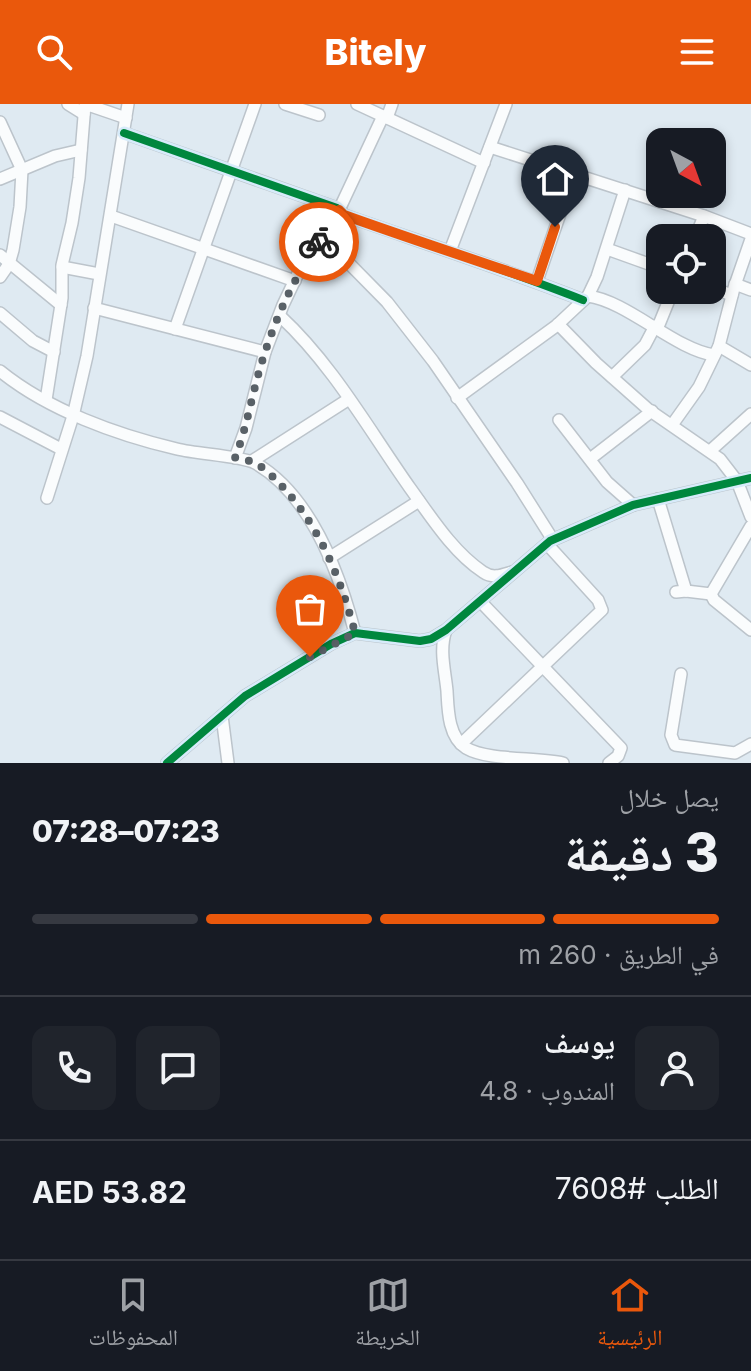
<!DOCTYPE html>
<html lang="ar">
<meta charset="utf-8">
<style>
body{margin:0;font-family:Inter,"Noto Naskh Arabic",sans-serif;background:#20242c;color:#f1f3f6;direction:rtl;height:100vh;display:flex;flex-direction:column;font-size:30px;white-space:nowrap}
*{box-sizing:border-box;margin:0}
p{font-size:26px;color:#9ea1a6}
.icon{flex:none;width:44px;height:44px;fill:none;stroke:currentColor;stroke-width:2;stroke-linecap:round;stroke-linejoin:round}
.map{position:relative;height:659px;overflow:hidden;direction:ltr}
.drawer{display:flex;flex-direction:column;background:#171b24;flex:1}
.drawer>*{flex:none}
.needle{width:52px;rotate:139deg}
.tools{position:absolute;left:646px;top:24px;display:grid;gap:16px}
.tools a{display:grid;place-items:center;width:80px;height:80px;border-radius:16px;background:#171b24;box-shadow:0 4px 12px #0003;font-size:40px}
.pin{position:absolute;display:grid;place-items:center;width:68px;height:68px;color:#fff;margin:-82px -34px;border-radius:50% 50% 50% 0;rotate:-45deg;box-shadow:0 0 8px #0007}
.pin .icon{rotate:45deg}
.courier{position:absolute;display:grid;place-items:center;width:80px;height:80px;margin:-40px;border:6px solid #ea580c;border-radius:50%;background:#fff;color:#222;box-shadow:0 2px 10px #0007}
.summary em{font-style:normal;font-weight:800}
.summary div{display:flex;flex-direction:column-reverse}
.summary{display:flex;align-items:center;justify-content:space-between;height:136px;padding:0 32px}
h1{font-size:52px;font-weight:800;line-height:60px}
.bar{display:grid;grid-template-columns:repeat(4,1fr);gap:12px 8px;align-content:center;height:96px;padding:0 32px}
.bar i{height:10px;border-radius:6px;background:#363941}
.bar .current{background:#ea580c}
.bar p{grid-column:span 4}
.line{display:flex;align-items:center;gap:20px;padding:0 32px;border-top:2px solid #363941}
.line div{flex:1}
.round{display:grid;place-items:center;flex:none;width:84px;height:84px;border-radius:16px;background:#20242c}
header{display:flex;justify-content:space-between;align-items:center;height:104px;padding:0 32px;background:#ea580c;color:#fff;font-size:36px;font-weight:800}
.menu{display:flex;justify-content:space-around;align-items:center;height:112px;border-top:2px solid #363941;background:#171b24;font-size:22px;color:#9ea1a6}
.menu a{display:grid;justify-items:center;gap:4px}
.menu .current{color:#ea580c}
.map>svg:first-child{display:block}
.lines{fill:none;stroke-linecap:round;stroke-linejoin:round}
.minor-casing{stroke:#bcc4cb;stroke-width:14}
.minor{stroke:#fafcfd;stroke-width:11}
.cycleway-casing{stroke:#d7ebfa;stroke-width:13}
.cycleway{stroke:#00873e;stroke-width:8}
.done{stroke:#596167;stroke-width:8;stroke-dasharray:0 14.4}
.route{stroke:#ea580c;stroke-width:10}
</style>
<header><svg class="icon" aria-label="menu" viewBox="0 0 24 24"><path d="M4 6h16M4 12h16M4 18h16"/></svg>Bitely<svg class="icon" aria-label="search" viewBox="0 0 24 24"><circle cx="10" cy="10" r="6"/><path d="M15 15l6 6"/></svg></header>
<div class="map">
<svg width="751" height="659" viewBox="0 0 751 659">
<rect width="100%" height="100%" fill="#dfeaf2"/>
<g class="lines">
<defs>
<g id="minor">
<polyline points="68,0 84,10"/>
<polyline points="285,0 319,11"/>
<polyline points="357,0 484,59"/>
<polyline points="387,14 392,0"/>
<polyline points="0,18 22,66 20,103 13,146 9,160 0,173"/>
<path d="M124 29 337 104 344 111C424 139 504 165 583 196"/>
<polyline points="490,43 704,112 751,130"/>
<polyline points="0,75 55,52 81,46"/>
<polyline points="111,112 295,177"/>
<polyline points="323,133 387,198 433,257 517,379 553,436"/>
<polyline points="695,134 704,112"/>
<polyline points="607,145 660,164"/>
<polyline points="450,147 506,0"/>
<polyline points="0,151 61,201"/>
<polyline points="62,163 99,170"/>
<polyline points="537,177 574,69"/>
<polyline points="735,180 751,186"/>
<polyline points="712,184 732,191"/>
<polyline points="588,192 597,173 625,86"/>
<polyline points="94,204 265,248"/>
<polyline points="0,209 33,237 54,248"/>
<path d="M280 212C333 261 369 326 410 384 431 413 453 448 483 468 493 475 502 471 512 468"/>
<polyline points="558,220 596,259 649,306 720,355 737,377 751,413"/>
<polyline points="658,223 673,186"/>
<polyline points="175,225 255,0"/>
<polyline points="719,242 751,261"/>
<path d="M0 267C48 306 117 331 177 345 197 350 241 352 255 359 311 391 340 471 355 529"/>
<polyline points="612,273 645,241 655,222"/>
<path d="M457 294 556 222 588 192C627 197 676 246 714 251"/>
<polyline points="46,296 62,194 62,161 72,119 79,74 85,0 126,14"/>
<polyline points="0,313 61,345"/>
<polyline points="559,316 607,378 633,401"/>
<polyline points="672,321 699,283 719,242 734,184 751,135"/>
<polyline points="710,347 751,310"/>
<polyline points="235,354 246,324 265,248 283,201 302,161 339,106 383,12"/>
<polyline points="590,355 652,307"/>
<polyline points="252,357 349,295"/>
<polyline points="47,394 73,312 87,252 128,0"/>
<polyline points="658,395 686,487"/>
<polyline points="751,422 711,490 714,496 751,526"/>
<polyline points="329,454 419,397"/>
<polyline points="676,488 686,487 711,490"/>
<polyline points="480,497 621,644 618,652 609,659"/>
<path d="M446 526C439 546 445 566 447 587 448 605 448 633 466 644 488 657 537 653 563 659"/>
<polyline points="681,570 671,631 675,641 735,649 751,640"/>
<polyline points="222,612 228,659"/>
<polyline points="461,640 602,506 598,496 547,440"/>
<polyline points="167,659 245,592 331,540 355,529 420,537 431,535 446,526 550,437 633,401 751,374"/>
</g>
</defs>
<!-- minor casing -->
<use href="#minor" class="minor-casing"/>
<!-- minor -->
<use href="#minor" class="minor"/>
<defs>
<g id="cycleway">
<path d="M124 29 337 104 344 111C424 139 504 165 583 196"/>
<polyline points="167,659 245,592 331,540 355,529 420,537 431,535 446,526 550,437 633,401 751,374"/>
</g>
</defs>
<!-- cycleway casing -->
<use href="#cycleway" class="cycleway-casing"/>
<!-- cycleway -->
<use href="#cycleway" class="cycleway"/>
</g>
<g class="lines">
<!-- done -->
<path class="done" d="M310 553 355 529C341 475 320 423 281 381 273 373 264 363 253 358 248 356 240 355 235 354 245 328 250 302 257 275 270 227 290 179 319 138"/>
<!-- route -->
<path class="route" d="M319 138 339 106 344 111C408 134 472 155 537 177L555 123"/>
</g>
</svg>
<div class="tools">
<a><svg class="needle" viewBox="-14 -14 28 28"><path d="M0-13l5 13h-10z" fill="#e53935"/><path d="M0 13l5-13h-10z" fill="#9ea1a6"/></svg></a>
<a><svg class="icon" aria-label="locate" viewBox="0 0 24 24"><circle cx="12" cy="12" r="6"/><path d="M12 2v4M12 18v4M2 12h4M18 12h4"/></svg></a>
</div>
<div class="pin" style="left:310px;top:553px;background:#ea580c"><svg class="icon" aria-label="bag" viewBox="0 0 24 24"><path d="M5 8h14l-1 12H6zM9 8a3 3 0 0 1 6 0"/></svg></div>
<div class="pin" style="left:555px;top:123px;background:#1f2937"><svg class="icon" aria-label="home" viewBox="0 0 24 24"><path d="M3 11l9-7 9 7M6 9v11h12V9"/></svg></div>
<div class="courier" style="left:319px;top:138px"><svg class="icon" aria-label="bike" viewBox="0 0 24 24"><circle cx="6" cy="16" r="4"/><circle cx="18" cy="16" r="4"/><path d="M6 16l4-8h5l3 8M10 8l3 8H6M13 5h3"/></svg></div>
</div>
<section class="drawer">
<div class="summary"><div><h1>3 دقيقة</h1><p>يصل خلال</p></div><em>07:23–07:28</em></div>
<div class="bar"><i class="current"></i><i class="current"></i><i class="current"></i><i></i><p>في الطريق · 260 m</p></div>
<div class="line" style="height:144px"><a class="round"><svg class="icon" aria-label="person" viewBox="0 0 24 24"><circle cx="12" cy="8" r="4"/><path d="M4 21q1-7 8-7t8 7"/></svg></a><div><b>يوسف</b><p>المندوب · 4.8</p></div><a class="round"><svg class="icon" aria-label="chat" viewBox="0 0 24 24"><path d="M4 5h16v11H9l-5 4z"/></svg></a><a class="round"><svg class="icon" aria-label="phone" viewBox="0 0 24 24"><path d="M5 4h4l2 5-3 2q2 4 5 5l2-3 5 2v4C11 20 4 13 5 4z"/></svg></a></div>
<div class="line" style="height:104px"><div>الطلب #7608</div><b>AED 53.82</b></div>
</section>
<nav class="menu">
<a class="current"><svg class="icon" aria-label="home" viewBox="0 0 24 24"><path d="M3 11l9-7 9 7M6 9v11h12V9"/></svg>الرئيسية</a>
<a><svg class="icon" aria-label="map" viewBox="0 0 24 24"><path d="M3 6l6-2 6 2 6-2v14l-6 2-6-2-6 2zM9 4v14M15 6v14"/></svg>الخريطة</a>
<a><svg class="icon" aria-label="saved" viewBox="0 0 24 24"><path d="M7 4h10v16l-5-4-5 4z"/></svg>المحفوظات</a>
</nav>
